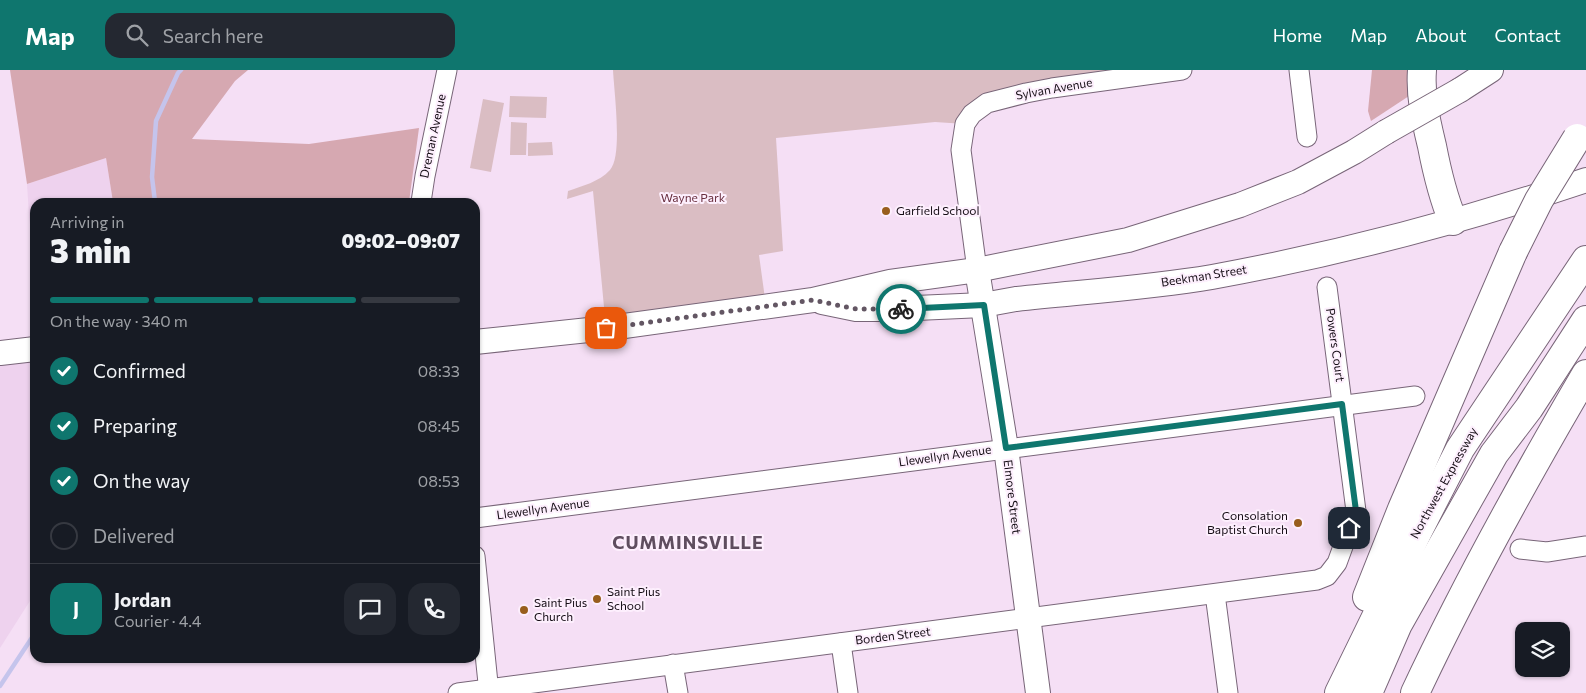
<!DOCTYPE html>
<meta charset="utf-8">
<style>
body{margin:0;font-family:Commissioner,sans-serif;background:#242831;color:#f1f3f6;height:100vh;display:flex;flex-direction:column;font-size:19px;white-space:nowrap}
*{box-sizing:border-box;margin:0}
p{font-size:16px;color:#9ea1a6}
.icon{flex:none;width:28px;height:28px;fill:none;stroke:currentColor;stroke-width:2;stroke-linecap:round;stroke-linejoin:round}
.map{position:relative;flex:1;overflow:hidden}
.drawer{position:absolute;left:30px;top:128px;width:450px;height:465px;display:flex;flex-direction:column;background:#171b24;border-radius:15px;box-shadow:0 1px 4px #0004}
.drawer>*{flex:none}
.buttons{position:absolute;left:1515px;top:552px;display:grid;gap:10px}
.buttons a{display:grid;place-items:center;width:55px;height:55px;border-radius:10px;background:#171b24;box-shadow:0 1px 4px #0004;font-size:25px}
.pin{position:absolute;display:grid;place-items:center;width:42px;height:42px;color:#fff;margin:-21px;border-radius:10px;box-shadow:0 2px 8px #0006}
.courier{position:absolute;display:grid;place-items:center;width:50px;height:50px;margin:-25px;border:4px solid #0f766e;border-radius:50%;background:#fff;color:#222;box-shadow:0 1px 6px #0007}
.head em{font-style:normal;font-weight:800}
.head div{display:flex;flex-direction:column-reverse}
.head{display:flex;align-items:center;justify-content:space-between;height:85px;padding:0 20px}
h1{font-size:32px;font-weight:800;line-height:38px}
.bar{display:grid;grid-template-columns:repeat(4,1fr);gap:8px 5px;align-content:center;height:60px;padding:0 20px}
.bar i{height:6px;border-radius:4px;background:#363941}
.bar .on{background:#0f766e}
.bar p{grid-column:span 4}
.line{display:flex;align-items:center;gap:12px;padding:0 20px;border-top:1px solid #363941}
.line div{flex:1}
.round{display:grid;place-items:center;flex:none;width:52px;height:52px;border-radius:15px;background:#242831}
ol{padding:0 20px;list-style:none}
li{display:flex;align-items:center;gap:15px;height:55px}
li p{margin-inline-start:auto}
li .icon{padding:5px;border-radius:50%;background:#0f766e;color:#fff;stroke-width:4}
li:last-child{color:#9ea1a6}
li i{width:28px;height:28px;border:2px solid #363941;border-radius:50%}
header{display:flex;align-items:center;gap:30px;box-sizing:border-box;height:70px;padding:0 25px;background:#0f766e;color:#fff}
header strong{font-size:24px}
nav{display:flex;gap:28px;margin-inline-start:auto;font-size:18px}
.search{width:350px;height:45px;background:#242831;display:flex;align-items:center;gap:12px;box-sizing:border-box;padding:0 18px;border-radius:15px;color:#9ea1a6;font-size:19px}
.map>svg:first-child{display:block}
.built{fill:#eed2ee}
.green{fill:#dabdc3}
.forest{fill:#d6a8b1}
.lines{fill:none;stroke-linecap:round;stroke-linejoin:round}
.stream{stroke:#c5c4ec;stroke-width:4.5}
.minor-casing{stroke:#786578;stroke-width:21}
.major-casing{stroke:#786578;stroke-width:26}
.highway-casing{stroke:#786578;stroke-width:30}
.minor{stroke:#fff;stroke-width:19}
.major{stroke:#fff;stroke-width:24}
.highway{stroke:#fff;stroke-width:28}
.major-bridge-casing{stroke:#786578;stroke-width:26;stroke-linecap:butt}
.highway-bridge-casing{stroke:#786578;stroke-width:30;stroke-linecap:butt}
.major-bridge{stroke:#fff;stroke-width:24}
.highway-bridge{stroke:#fff;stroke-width:28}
.done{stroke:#635663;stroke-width:5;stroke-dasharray:0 9}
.route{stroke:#0f766e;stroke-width:6}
.poi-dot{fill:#985e1d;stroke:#fdeffd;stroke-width:2}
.labels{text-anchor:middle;stroke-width:4;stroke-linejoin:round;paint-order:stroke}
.street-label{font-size:12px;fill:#140c14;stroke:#fdeffd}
.park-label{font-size:12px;fill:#682e3e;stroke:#fdeffd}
.poi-label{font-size:12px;fill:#140c14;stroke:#fdeffd;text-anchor:start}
.district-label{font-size:18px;font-weight:bold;letter-spacing:1px;fill:#5f4d5f;stroke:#fdeffd}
</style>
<header>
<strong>Map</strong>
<div class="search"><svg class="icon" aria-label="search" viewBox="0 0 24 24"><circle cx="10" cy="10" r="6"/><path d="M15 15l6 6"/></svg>Search here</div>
<nav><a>Home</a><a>Map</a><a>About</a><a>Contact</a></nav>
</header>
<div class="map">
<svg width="1586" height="623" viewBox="0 0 1586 623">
<rect width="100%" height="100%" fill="#f5dff5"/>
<!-- built -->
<g class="built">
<polygon points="106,88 113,132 35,132 35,195 29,146 27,114"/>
<polygon points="35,279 35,523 0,578 0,283"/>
</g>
<!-- green -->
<g class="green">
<path d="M613 0H1159L1026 23 965 54 935 52 776 68 783 181 759 185 766 236 606 258 593 121 567 129 568 121C582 116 599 112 610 100 623 86 614 21 613 0Z"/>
<polygon points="510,26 547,27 546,48 509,47"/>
<polygon points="483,29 504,33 491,102 470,98"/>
<polygon points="511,52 527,53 526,85 510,85"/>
<polygon points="552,72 553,85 528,86 528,73"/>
</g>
<!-- forest -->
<g class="forest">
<polygon points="10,0 248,0 235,11 192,69 309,74 419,58 409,132 113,132 106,88 27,114"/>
<polygon points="1372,0 1412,0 1409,26 1371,51 1368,41"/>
</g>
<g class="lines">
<!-- stream -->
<g class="stream">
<polyline points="155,132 152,107 156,51 178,3 181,0"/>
<polyline points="0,616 35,563"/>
</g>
<defs>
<g id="minor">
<polyline points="1299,0 1307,67"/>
<polyline points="421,132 425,106 447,0"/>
<polyline points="977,200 961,80 965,54 972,44 987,33 1026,23 1052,18 1182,0"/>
<polyline points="475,448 1415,326"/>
<polyline points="1520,479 1547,482 1586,476"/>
<polyline points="475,486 489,623"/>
<polyline points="1215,524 1228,623"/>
<polyline points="841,573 848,623"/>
<polyline points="673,594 678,623"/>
<polyline points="458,623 1317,510 1327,506 1337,493 1356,441 1327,217"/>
</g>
<g id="major">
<polyline points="1460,20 1491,0"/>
<polyline points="977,200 1006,378 1038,623"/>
<path d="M822 232 856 239H894L983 235 1016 229C1081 222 1147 218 1212 207 1338 184 1464 151 1586 110"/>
<polyline points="475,272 617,257 813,230 890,212 977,200 1128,170 1240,135 1298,112 1354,82 1386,62"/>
<polyline points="0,283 35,279"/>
</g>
<g id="highway">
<path d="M1422 0C1420 27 1426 51 1432 76 1437 102 1443 127 1453 151"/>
<polyline points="1367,527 1402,439 1513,182"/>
<polyline points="1339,623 1418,461 1460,379 1586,190"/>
<polyline points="1368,623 1398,554 1494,384 1529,338 1586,250"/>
<path d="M1415 623C1466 514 1525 408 1586 304"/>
</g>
</defs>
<!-- minor casing -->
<use href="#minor" class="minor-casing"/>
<!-- major casing -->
<use href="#major" class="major-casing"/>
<!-- highway casing -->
<use href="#highway" class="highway-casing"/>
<!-- minor -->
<use href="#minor" class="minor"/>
<!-- major -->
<use href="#major" class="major"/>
<!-- highway -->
<use href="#highway" class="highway"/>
<defs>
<polyline id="major-bridge" points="1386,62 1460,20"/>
<polyline id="highway-bridge" points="1513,182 1539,130 1577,68"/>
</defs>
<!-- major-bridge casing -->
<use href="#major-bridge" class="major-bridge-casing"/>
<!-- highway-bridge casing -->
<use href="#highway-bridge" class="highway-bridge-casing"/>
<!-- major-bridge -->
<use href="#major-bridge" class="major-bridge"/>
<!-- highway-bridge -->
<use href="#highway-bridge" class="highway-bridge"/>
</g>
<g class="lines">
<!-- done -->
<polyline class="done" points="606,258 813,230 856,239 901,239"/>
<!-- route -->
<polyline class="route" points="901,239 984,235 1006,378 1342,334 1356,441 1349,458"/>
</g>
<!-- markers -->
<g class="poi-dot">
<circle cx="886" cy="141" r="5"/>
<circle cx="1298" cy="453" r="5"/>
<circle cx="597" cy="529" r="5"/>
<circle cx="524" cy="540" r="5"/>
</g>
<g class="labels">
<!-- street labels -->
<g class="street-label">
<text transform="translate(1054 19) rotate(-10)" y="4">Sylvan Avenue</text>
<text transform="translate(433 66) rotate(-78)" y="4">Dreman Avenue</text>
<text transform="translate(1204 206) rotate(-9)" y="4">Beekman Street</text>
<text transform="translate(1335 275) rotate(82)" y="4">Powers Court</text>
<text transform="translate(945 386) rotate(-8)" y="4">Llewellyn Avenue</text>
<text transform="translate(1444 413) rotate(-61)" y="4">Northwest Expressway</text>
<text transform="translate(1012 427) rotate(83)" y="4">Elmore Street</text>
<text transform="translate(543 439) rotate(-8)" y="4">Llewellyn Avenue</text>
<text transform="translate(893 566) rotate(-7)" y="4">Borden Street</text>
</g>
<!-- park labels -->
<g class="park-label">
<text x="693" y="132">Wayne Park</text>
</g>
<!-- poi labels -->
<g class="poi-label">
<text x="896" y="145">Garfield School</text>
<text x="1288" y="450" text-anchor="end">Consolation<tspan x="1288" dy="14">Baptist Church</tspan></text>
<text x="607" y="526">Saint Pius<tspan x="607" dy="14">School</tspan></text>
<text x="534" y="537">Saint Pius<tspan x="534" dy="14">Church</tspan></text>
</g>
<!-- district labels -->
<g class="district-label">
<text x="688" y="479">CUMMINSVILLE</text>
</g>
</g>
</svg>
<div class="buttons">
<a><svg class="icon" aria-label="layers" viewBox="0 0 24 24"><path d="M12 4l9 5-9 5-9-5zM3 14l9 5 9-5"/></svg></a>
</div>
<div class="pin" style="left:606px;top:258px;background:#ea580c"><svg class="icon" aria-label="bag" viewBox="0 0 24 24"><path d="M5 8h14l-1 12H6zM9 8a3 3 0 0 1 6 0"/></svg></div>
<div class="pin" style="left:1349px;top:458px;background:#1f2937"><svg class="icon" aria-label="home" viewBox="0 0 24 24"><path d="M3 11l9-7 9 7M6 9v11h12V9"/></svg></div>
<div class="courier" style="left:901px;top:239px"><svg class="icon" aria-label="bike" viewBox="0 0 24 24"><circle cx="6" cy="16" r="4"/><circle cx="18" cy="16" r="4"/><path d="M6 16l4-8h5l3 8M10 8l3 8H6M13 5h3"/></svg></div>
<section class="drawer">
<div class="head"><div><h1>3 min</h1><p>Arriving in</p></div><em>09:02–09:07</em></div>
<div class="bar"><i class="on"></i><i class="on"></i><i class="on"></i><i></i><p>On the way · 340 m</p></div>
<ol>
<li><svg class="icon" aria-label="check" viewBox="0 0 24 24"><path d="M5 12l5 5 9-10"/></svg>Confirmed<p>08:33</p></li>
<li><svg class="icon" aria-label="check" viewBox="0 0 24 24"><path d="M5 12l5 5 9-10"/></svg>Preparing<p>08:45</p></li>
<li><svg class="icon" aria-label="check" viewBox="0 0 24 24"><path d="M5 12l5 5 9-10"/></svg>On the way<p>08:53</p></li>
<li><i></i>Delivered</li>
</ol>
<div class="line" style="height:90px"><b class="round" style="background:#0f766e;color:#fff">J</b><div><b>Jordan</b><p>Courier · 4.4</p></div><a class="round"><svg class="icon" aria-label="chat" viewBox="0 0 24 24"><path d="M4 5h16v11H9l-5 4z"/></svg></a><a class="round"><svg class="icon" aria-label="phone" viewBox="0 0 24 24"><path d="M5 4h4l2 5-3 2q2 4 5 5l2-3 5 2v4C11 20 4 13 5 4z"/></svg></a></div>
</section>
</div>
